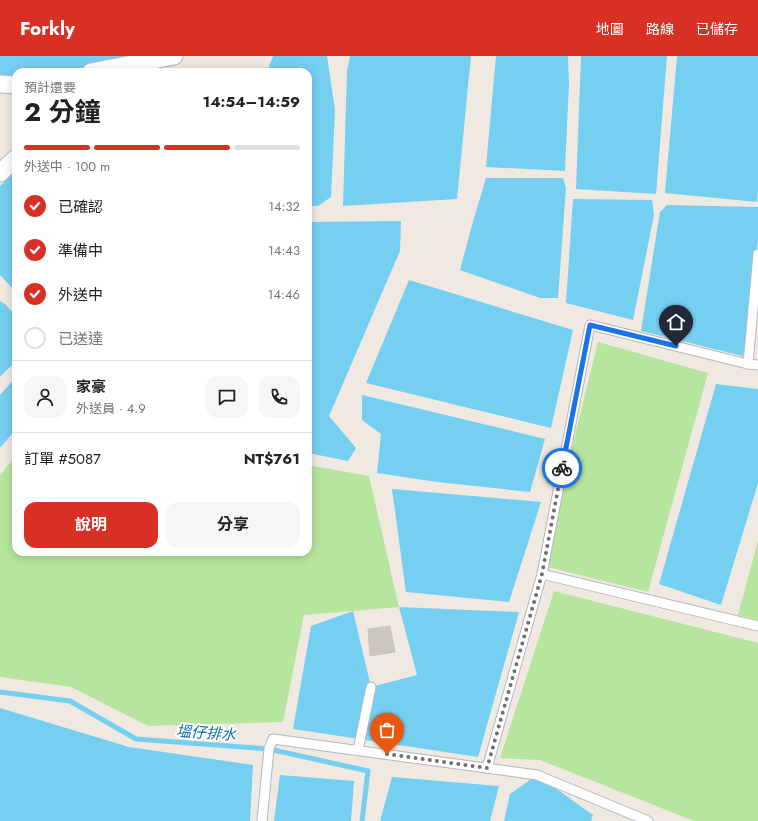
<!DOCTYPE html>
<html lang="zh-TW">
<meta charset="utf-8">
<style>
body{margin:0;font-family:Jost,"Noto Sans TC",sans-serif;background:#f6f6f6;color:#222;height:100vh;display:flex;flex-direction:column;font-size:15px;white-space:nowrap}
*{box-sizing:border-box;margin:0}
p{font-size:13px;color:#767676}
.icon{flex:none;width:22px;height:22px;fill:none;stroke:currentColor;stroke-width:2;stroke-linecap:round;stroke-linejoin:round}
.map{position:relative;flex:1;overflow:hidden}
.sheet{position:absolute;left:12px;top:12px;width:300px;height:488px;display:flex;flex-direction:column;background:#fff;border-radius:12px;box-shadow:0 2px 10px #0003}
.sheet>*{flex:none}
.pin{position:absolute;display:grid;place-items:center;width:34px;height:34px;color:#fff;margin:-41px -17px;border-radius:50% 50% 50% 0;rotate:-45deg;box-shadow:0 0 4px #0007}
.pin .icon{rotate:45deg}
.courier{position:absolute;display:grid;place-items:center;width:40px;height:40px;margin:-20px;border:3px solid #1a73e8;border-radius:50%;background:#fff;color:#222;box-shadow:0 1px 5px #0007}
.head em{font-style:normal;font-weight:700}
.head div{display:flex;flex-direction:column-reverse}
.head{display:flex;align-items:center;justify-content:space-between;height:68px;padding:0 12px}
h1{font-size:26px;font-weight:700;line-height:30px}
.bar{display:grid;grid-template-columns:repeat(4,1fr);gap:6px 4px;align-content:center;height:48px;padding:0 12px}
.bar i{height:5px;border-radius:3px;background:#e0e0e0}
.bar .selected{background:#d93025}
.bar p{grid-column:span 4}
.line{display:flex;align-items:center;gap:10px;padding:0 12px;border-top:1px solid #e0e0e0}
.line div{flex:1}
.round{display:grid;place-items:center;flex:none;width:42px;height:42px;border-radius:12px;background:#f6f6f6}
ol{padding:0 12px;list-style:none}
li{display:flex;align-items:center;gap:12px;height:44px}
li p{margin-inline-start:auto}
li .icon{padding:4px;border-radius:50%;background:#d93025;color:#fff;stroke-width:4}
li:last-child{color:#767676}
li i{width:22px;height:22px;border:2px solid #e0e0e0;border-radius:50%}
.action{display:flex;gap:8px;margin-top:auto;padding:8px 12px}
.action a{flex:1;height:46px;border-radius:12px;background:#d93025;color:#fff;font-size:16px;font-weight:700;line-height:46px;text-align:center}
.action a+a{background:#f6f6f6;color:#222}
header{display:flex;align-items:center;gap:24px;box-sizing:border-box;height:56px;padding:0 20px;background:#d93025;color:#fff}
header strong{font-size:19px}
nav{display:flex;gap:22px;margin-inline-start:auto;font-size:14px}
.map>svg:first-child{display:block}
.green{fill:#b6e59e}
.water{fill:#75cff0}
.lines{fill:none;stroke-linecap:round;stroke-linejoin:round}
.stream{stroke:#75cff0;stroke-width:5}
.building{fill:#cbc7bf;stroke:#cbc5ba}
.service-casing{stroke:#b4b7c1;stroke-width:11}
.minor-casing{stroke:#b4b7c1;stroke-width:19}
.service{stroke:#fff;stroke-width:9}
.minor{stroke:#fff;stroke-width:17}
.done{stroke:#726f6d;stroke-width:4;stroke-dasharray:0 7.2}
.route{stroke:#1a73e8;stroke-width:5}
.labels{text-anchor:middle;stroke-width:4;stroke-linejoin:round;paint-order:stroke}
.water-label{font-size:15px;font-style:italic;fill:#0d6fa3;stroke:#fff}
</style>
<header>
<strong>Forkly</strong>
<nav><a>地圖</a><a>路線</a><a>已儲存</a></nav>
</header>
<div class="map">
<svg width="758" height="765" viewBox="0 0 758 765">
<rect width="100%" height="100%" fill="#efe9e1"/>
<!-- green -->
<g class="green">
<polygon points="598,286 708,317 648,536 543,510"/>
<polygon points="16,400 16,496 308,496 308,409 369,420 399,551 304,559 283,666 148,670 71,631 0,621 0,419"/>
<polygon points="758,485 758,564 738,559"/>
<polygon points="554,535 758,587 758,765 694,765 540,704 500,702"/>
</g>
<!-- water -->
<g class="water">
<polygon points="0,0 147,0 59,16 16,16 16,20 0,19"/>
<polygon points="273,0 327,0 335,54 331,141 318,150 308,150 308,16 267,16"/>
<polygon points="350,0 471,0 457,143 343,150 347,15"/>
<polygon points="496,0 568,0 569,27 565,115 486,111"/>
<polygon points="581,0 667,0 656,138 576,133"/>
<polygon points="677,0 758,0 758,135 757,146 665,137"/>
<polygon points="16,114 16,236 0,219 0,130"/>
<polygon points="486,122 563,122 566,132 558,242 540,242 460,214 472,169"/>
<polygon points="573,143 652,144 654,159 633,264 566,247"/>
<polygon points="667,149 758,151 758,185 743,300 641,275 660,156"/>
<polygon points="401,165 400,195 329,360 356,392 348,405 308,397 308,166"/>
<polygon points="409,224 573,274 551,372 366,327"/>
<polygon points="0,245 5,248 16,260 16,305 0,321"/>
<polygon points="16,321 16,373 0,392 0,339"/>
<polygon points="716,328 758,333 758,427 721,549 659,528"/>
<polygon points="362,339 545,383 530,436 437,426 377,417 381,378 362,364"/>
<polygon points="392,433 541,446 509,546 406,536"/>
<polygon points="399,551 519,556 478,701 293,673 311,570 353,555 371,631 417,619"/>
<polygon points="0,652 129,691 253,709 250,765 0,765"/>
<polygon points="280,719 354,725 351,765 274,765"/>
<polygon points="537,719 593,759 591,765 504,765 510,738"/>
<polygon points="392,721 499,730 490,765 380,765"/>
</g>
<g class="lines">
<!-- stream -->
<polyline class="stream" points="0,636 70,645 136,683 269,693 368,715 362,765"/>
</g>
<!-- building -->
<polygon class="building" points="390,570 395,596 370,600 368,573"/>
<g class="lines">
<defs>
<g id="service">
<polyline points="748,308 758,198"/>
<polyline points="542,518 758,570"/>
<polyline points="358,694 371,631"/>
<polyline points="487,712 542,518 590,269 748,308 758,309"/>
<polyline points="262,765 269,693 273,683 537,719 648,765"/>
</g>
<g id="minor">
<polyline points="91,16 174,0"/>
<polyline points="0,28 16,29"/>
<polyline points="0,117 16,102"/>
</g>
</defs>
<!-- service casing -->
<use href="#service" class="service-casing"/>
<!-- minor casing -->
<use href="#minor" class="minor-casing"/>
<!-- service -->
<use href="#service" class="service"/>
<!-- minor -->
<use href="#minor" class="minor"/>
</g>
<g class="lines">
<!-- done -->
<polyline class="done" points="387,698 487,712 542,518 562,412"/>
<!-- route -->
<polyline class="route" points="562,412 590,269 676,290"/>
</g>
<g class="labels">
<!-- water labels -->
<g class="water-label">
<text transform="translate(206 677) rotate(4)" y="5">塭仔排水</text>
</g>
</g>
</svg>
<div class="pin" style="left:387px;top:698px;background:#ea580c"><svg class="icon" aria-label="bag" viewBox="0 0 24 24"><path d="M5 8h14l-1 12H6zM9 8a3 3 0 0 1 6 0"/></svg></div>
<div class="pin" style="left:676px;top:290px;background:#1f2937"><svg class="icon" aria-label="home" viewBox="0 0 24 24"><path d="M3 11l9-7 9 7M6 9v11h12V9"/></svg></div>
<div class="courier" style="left:562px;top:412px"><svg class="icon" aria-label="bike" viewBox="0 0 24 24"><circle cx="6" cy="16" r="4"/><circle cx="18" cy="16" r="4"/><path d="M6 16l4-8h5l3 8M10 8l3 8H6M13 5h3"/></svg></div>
<section class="sheet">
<div class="head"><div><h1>2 分鐘</h1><p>預計還要</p></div><em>14:54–14:59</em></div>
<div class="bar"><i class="selected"></i><i class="selected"></i><i class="selected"></i><i></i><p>外送中 · 100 m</p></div>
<ol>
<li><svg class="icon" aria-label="check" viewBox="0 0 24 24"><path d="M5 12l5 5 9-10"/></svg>已確認<p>14:32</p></li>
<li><svg class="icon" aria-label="check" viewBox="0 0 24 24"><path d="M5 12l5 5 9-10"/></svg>準備中<p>14:43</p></li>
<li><svg class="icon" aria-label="check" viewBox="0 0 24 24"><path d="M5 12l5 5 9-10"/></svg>外送中<p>14:46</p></li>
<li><i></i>已送達</li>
</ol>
<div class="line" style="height:72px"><a class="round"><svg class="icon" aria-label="person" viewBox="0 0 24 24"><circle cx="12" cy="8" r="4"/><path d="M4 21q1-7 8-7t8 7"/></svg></a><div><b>家豪</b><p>外送員 · 4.9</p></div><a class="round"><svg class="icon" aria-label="chat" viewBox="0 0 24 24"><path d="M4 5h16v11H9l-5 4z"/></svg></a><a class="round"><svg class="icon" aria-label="phone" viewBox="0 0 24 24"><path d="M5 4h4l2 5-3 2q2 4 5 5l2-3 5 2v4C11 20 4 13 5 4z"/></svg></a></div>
<div class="line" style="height:52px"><div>訂單 #5087</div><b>NT$761</b></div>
<div class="action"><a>說明</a><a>分享</a></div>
</section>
</div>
